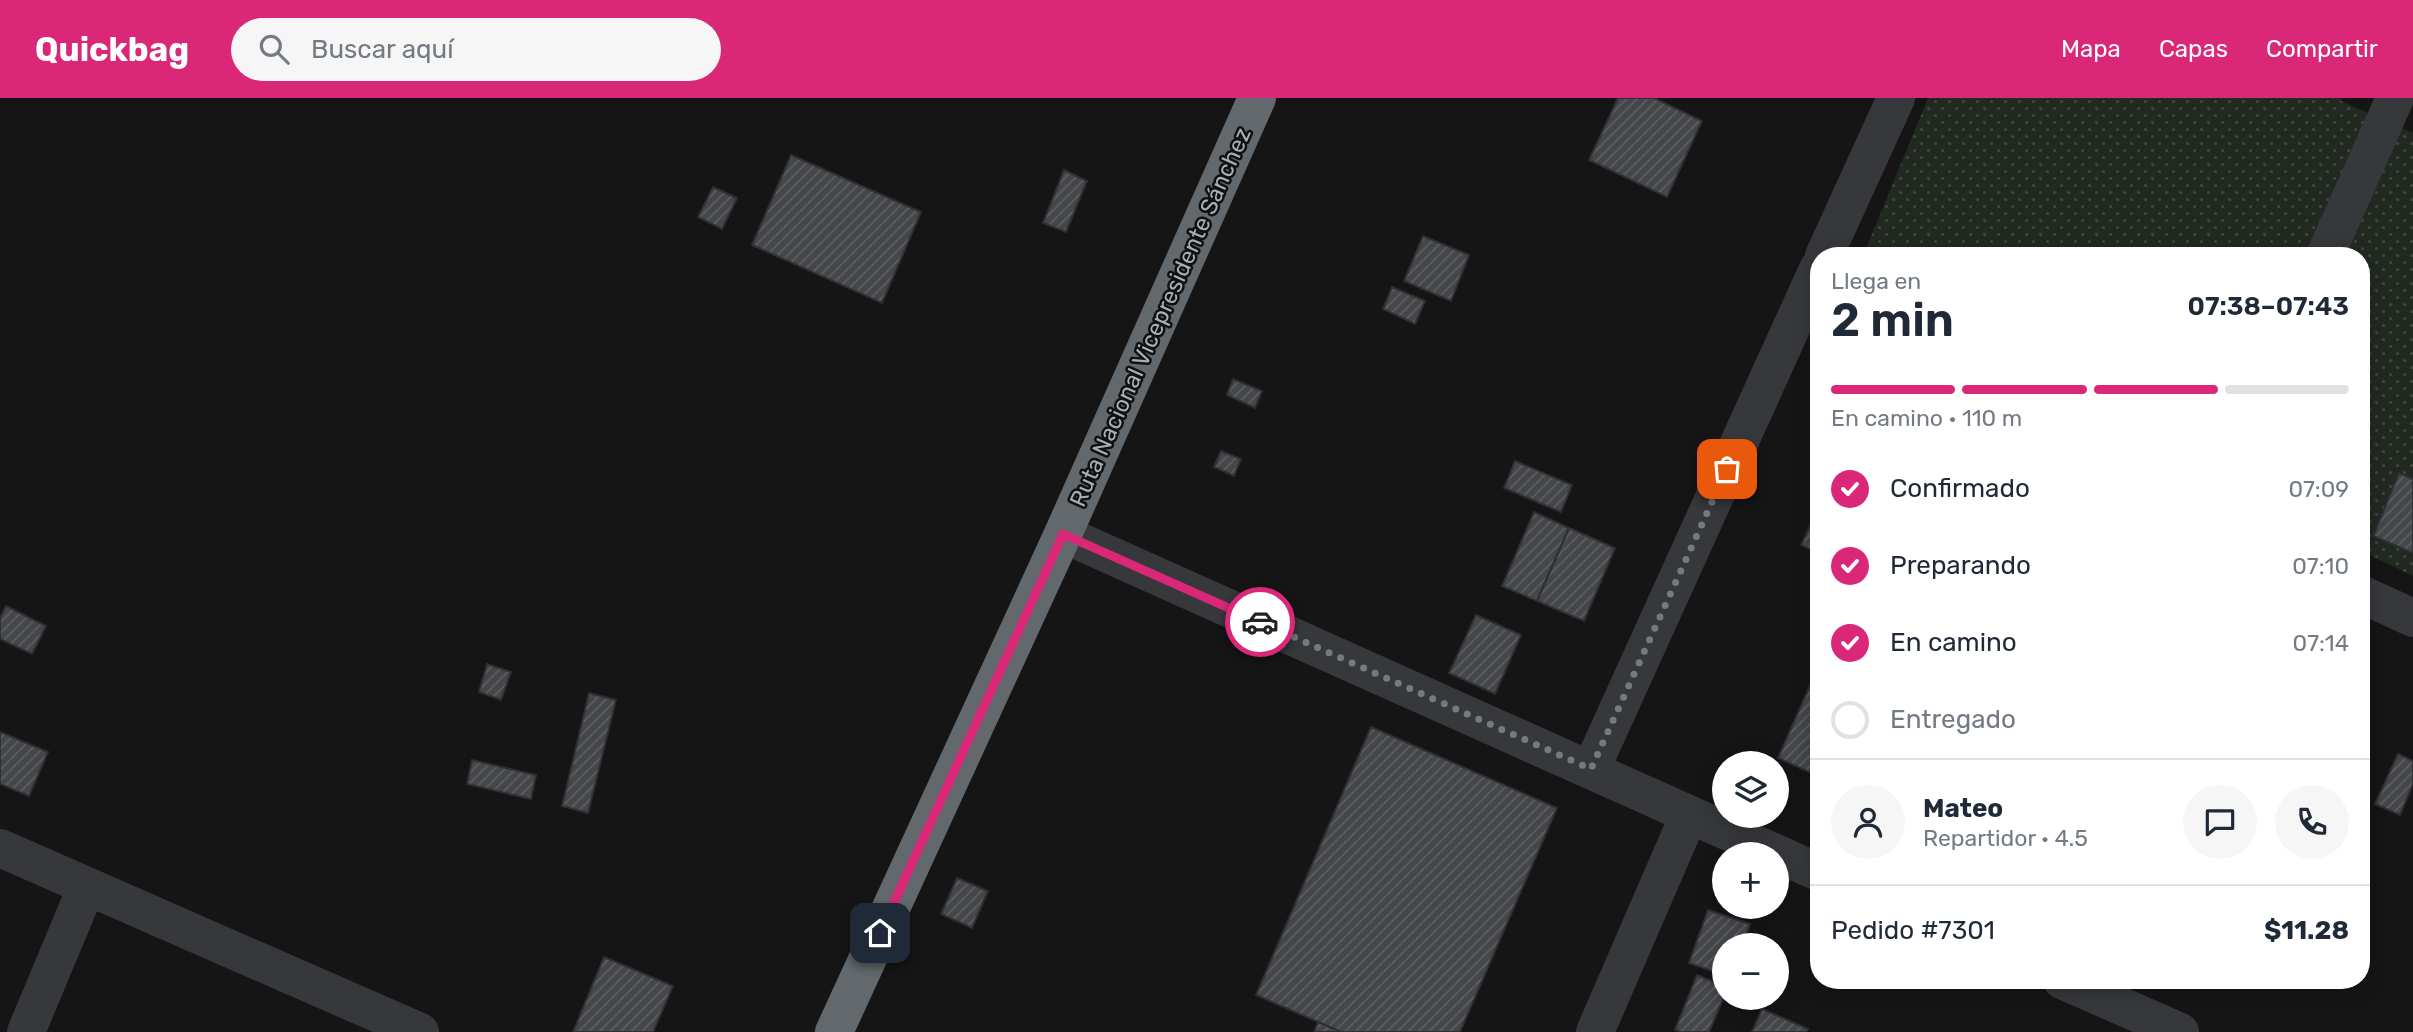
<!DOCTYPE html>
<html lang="es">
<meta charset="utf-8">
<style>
body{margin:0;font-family:Rubik,sans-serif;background:#f6f6f7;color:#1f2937;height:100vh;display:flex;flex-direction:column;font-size:26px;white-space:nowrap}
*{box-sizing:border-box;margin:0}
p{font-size:23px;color:#747a83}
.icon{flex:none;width:38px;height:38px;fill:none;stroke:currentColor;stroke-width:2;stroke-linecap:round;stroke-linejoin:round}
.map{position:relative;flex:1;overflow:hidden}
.drawer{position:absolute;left:1810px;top:149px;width:560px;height:742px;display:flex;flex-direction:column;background:#fff;border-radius:28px;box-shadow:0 4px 18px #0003}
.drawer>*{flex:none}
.controls{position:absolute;left:1712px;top:653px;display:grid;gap:14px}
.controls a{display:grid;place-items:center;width:77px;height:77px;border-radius:50%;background:#fff;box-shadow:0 4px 18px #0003;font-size:35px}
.pin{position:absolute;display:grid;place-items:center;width:60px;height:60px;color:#fff;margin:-30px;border-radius:14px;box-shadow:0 4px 10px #0006}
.courier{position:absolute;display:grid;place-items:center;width:70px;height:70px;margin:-35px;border:5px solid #db2777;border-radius:50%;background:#fff;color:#222;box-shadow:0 2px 9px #0007}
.overview em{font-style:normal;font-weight:600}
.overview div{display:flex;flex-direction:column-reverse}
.overview{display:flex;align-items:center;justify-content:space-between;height:119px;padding:0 21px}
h1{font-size:46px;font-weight:600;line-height:52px}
.bar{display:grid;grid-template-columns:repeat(4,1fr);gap:10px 7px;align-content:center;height:84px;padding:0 21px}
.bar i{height:9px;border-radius:5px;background:#e0e1e3}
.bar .on{background:#db2777}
.bar p{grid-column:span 4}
.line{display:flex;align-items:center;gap:18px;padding:0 21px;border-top:2px solid #e0e1e3}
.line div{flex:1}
.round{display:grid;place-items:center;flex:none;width:74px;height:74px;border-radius:37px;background:#f6f6f7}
ol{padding:0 21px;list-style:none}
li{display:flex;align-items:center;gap:21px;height:77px}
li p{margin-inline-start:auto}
li .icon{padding:7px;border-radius:50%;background:#db2777;color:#fff;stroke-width:4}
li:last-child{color:#747a83}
li i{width:38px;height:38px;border:4px solid #e0e1e3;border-radius:50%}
header{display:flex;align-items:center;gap:42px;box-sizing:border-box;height:98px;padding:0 35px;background:#db2777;color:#fff}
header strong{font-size:33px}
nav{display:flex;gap:38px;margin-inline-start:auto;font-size:24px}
.search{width:490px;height:63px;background:#f6f6f7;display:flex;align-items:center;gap:18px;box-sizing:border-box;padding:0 24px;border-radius:38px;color:#747a83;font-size:26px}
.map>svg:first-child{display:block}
.green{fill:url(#green-dots)}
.building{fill:url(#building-hatch);stroke:#2f3032;stroke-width:2}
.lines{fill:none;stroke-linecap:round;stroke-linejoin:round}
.street{stroke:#36383b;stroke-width:38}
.highway{stroke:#62686c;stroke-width:38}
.done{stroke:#747a7d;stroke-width:7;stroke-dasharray:0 12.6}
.route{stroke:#db2777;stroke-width:9}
.labels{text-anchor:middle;stroke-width:5;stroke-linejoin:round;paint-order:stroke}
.street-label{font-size:23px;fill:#a7b0b5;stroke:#101011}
</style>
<header>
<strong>Quickbag</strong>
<div class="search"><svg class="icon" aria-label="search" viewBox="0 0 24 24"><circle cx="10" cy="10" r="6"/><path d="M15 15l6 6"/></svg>Buscar aquí</div>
<nav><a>Mapa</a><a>Capas</a><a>Compartir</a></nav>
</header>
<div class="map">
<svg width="2413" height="934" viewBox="0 0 2413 934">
<defs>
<pattern id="green-dots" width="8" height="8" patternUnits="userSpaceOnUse" patternTransform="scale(1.75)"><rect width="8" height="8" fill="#222921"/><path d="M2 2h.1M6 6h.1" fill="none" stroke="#3f463f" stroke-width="1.8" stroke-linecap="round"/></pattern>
<pattern id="building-hatch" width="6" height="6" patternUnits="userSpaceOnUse" patternTransform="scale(1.75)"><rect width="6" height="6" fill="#444649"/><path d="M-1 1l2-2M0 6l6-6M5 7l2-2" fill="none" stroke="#5c5e61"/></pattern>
</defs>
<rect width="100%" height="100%" fill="#151516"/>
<!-- green -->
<polygon class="green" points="1928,0 2342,0 2341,3 2413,35 2413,478 2361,453 2361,158 1863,158"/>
<!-- building -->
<g class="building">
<polygon points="1618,0 1654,0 1702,23 1667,99 1589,62"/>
<polygon points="791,57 921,114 882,205 752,147"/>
<polygon points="1064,72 1087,83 1066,134 1043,125"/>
<polygon points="713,89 737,100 722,131 698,119"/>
<polygon points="1423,138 1469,157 1451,203 1404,183"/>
<polygon points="1392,189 1425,203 1415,226 1383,211"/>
<polygon points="1233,281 1262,293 1255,310 1227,297"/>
<polygon points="1221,353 1241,361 1234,378 1214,369"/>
<polygon points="1515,363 1572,387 1561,414 1504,390"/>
<polygon points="2399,375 2413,381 2413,455 2373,438"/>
<polygon points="1534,414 1569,430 1537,503 1502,488"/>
<polygon points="1815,417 1818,419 1818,455 1801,447"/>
<polygon points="1569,430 1615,450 1584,523 1537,503"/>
<polygon points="6,508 46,528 32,556 0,541 0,520"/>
<polygon points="1476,517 1521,537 1495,596 1449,575"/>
<polygon points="487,566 511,574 501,602 479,594"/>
<polygon points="1811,585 1818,588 1818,678 1778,660"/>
<polygon points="589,595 616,602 588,715 562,708"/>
<polygon points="1371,629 1557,710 1460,934 1341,934 1256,897"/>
<polygon points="0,634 48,654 29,698 0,686"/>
<polygon points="2398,656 2413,663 2413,686 2400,717 2375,706"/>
<polygon points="472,662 536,677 531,701 467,686"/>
<polygon points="957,780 988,793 972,830 941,816"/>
<polygon points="1708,812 1750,826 1743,847 1724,847 1724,877 1689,865"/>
<polygon points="604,859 673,888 653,934 573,934"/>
<polygon points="1697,877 1724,888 1724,899 1709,934 1681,934 1675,932"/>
<polygon points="1762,911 1808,931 1806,934 1752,934"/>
<polygon points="1318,924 1341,934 1314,934"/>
</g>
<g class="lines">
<!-- street -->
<g class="street">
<polyline points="1824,158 1896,0"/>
<polyline points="2325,158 2395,0"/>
<polyline points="1063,436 1818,774"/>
<polyline points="2361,496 2413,520"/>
<polyline points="1591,671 1818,171"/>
<polyline points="0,750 420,934"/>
<polyline points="2062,882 2180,934"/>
<polyline points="26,934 87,788"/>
<polyline points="1595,934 1689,717"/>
</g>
<!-- highway -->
<polyline class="highway" points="834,934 1063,436 1257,0"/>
</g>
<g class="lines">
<!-- done -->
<polyline class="done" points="1260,524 1591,671 1727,371"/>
<!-- route -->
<polyline class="route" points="880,835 1063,436 1260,524"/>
</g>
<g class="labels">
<!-- street labels -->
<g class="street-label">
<text transform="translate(1160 219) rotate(-66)" y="8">Ruta Nacional Vicepresidente Sánchez</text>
</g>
</g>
</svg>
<div class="controls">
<a><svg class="icon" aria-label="layers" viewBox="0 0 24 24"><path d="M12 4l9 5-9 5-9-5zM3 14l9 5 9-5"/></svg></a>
<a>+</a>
<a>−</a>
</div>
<div class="pin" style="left:1727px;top:371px;background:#ea580c"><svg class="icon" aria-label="bag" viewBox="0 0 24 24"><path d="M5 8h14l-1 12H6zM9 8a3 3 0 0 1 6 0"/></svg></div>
<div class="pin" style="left:880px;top:835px;background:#1f2937"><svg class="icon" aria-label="home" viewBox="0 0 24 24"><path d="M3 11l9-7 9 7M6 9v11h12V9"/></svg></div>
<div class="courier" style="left:1260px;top:524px"><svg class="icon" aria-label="car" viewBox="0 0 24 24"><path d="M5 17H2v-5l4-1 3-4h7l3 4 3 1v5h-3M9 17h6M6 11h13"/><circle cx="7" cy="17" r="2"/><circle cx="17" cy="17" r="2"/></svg></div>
<section class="drawer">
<div class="overview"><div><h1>2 min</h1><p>Llega en</p></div><em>07:38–07:43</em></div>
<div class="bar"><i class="on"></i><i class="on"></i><i class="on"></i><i></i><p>En camino · 110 m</p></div>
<ol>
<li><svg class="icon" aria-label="check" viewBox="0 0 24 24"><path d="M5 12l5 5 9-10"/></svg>Confirmado<p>07:09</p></li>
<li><svg class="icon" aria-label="check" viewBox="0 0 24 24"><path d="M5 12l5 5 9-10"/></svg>Preparando<p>07:10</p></li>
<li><svg class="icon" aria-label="check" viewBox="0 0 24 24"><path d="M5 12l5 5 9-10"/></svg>En camino<p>07:14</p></li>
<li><i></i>Entregado</li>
</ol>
<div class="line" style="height:126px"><a class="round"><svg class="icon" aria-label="person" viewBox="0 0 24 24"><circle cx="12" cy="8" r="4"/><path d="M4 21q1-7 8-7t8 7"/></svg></a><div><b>Mateo</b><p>Repartidor · 4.5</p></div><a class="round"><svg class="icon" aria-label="chat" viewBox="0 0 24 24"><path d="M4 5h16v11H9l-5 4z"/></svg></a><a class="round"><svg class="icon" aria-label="phone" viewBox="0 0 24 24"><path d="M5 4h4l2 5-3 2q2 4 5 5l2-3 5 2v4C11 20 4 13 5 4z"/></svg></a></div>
<div class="line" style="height:91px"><div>Pedido #7301</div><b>$11.28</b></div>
</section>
</div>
